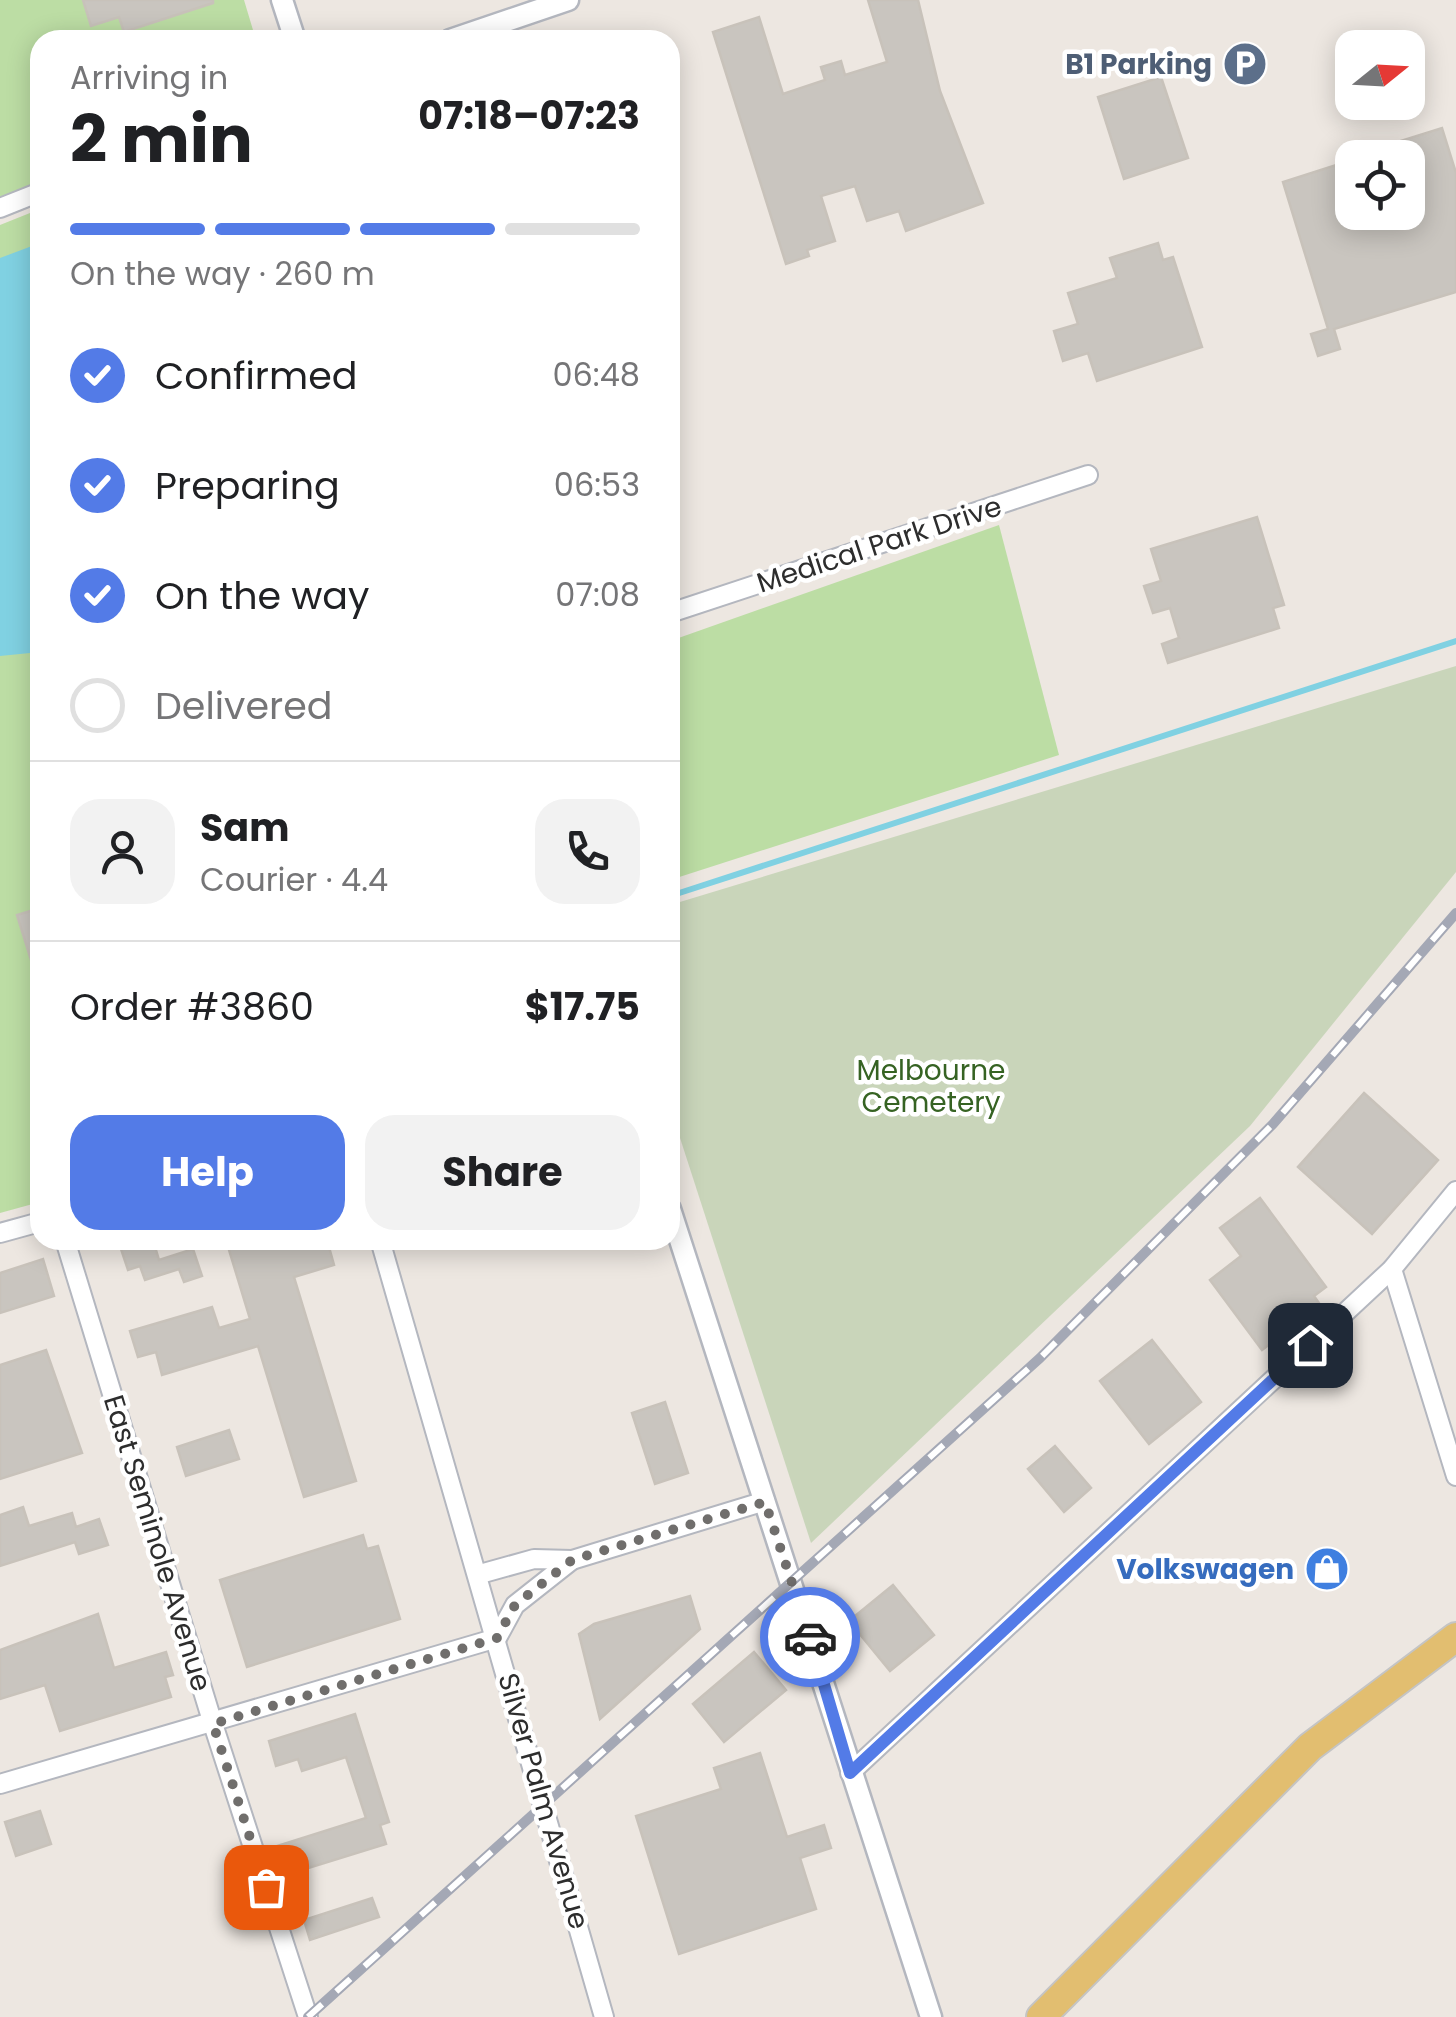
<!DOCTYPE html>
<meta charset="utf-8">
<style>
body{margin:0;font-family:Poppins,sans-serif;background:#f2f2f2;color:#202124;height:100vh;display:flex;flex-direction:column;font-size:38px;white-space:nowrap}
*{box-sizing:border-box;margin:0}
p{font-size:32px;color:#757577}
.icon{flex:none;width:55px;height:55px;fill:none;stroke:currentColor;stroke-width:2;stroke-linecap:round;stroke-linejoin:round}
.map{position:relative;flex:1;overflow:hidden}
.side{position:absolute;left:30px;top:30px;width:650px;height:1220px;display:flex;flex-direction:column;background:#fff;border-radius:30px;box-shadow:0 5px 25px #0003}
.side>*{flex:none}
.needle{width:65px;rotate:72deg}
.tools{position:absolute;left:1335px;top:30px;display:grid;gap:20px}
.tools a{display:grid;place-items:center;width:90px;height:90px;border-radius:20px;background:#fff;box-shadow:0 5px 25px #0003;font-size:50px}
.pin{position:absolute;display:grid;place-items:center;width:85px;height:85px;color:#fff;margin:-42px;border-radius:20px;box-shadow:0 5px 15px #0006}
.courier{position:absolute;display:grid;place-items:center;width:100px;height:100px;margin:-50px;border:8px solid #537be7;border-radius:50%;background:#fff;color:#222;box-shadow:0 2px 12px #0007}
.overview em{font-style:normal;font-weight:700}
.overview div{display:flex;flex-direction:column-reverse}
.overview{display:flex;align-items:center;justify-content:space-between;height:170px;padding:0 40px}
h1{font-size:65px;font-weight:700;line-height:75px}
.bar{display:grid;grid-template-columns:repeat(4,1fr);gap:15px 10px;align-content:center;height:120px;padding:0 40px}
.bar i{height:12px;border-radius:8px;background:#e0e0e0}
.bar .current{background:#537be7}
.bar p{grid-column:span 4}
.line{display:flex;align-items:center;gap:25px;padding:0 40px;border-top:2px solid #e0e0e0}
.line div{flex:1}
.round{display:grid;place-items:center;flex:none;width:105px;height:105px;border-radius:30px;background:#f2f2f2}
ol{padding:0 40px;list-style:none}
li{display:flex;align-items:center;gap:30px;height:110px}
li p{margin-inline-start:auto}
li .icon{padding:10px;border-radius:50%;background:#537be7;color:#fff;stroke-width:4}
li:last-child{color:#757577}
li i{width:55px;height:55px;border:5px solid #e0e0e0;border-radius:50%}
.cta{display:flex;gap:20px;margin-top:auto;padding:20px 40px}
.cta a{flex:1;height:115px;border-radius:30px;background:#537be7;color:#fff;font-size:40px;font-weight:700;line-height:115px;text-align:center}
.cta a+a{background:#f2f2f2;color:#202124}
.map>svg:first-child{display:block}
.green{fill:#bcdda4}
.cemetery{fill:#c9d5ba}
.water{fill:#80d1e2}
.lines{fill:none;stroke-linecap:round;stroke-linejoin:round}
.stream{stroke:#80d1e2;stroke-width:6}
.building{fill:#c9c5bf;stroke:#c8c2ba;stroke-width:2.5}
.minor-casing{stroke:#b4b7bf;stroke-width:22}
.tertiary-casing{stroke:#b4b7bf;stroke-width:25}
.primary-casing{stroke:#c4c4c4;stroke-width:32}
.minor{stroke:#fff;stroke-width:18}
.tertiary{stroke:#fff;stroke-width:20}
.primary{stroke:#e2be70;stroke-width:28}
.rail-casing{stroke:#a4a8b5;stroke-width:10}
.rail{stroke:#fff;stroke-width:6;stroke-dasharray:19;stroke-linecap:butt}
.done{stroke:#706e6c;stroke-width:10;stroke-dasharray:0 18}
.route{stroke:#537be7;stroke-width:12}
.labels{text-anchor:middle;stroke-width:9;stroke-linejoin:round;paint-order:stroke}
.service-label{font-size:28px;font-weight:bold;fill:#4e5e75;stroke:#fff;text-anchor:end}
.street-label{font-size:28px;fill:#2d2d2d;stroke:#fff}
.park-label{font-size:28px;fill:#366323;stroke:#fff}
.shop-label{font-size:28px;font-weight:bold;fill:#366cbe;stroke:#fff;text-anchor:end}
</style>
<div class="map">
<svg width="1456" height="2017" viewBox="0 0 1456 2017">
<rect width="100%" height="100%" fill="#ede7e1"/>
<!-- green -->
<g class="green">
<polygon points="0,0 244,0 256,40 40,40 40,181 0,197"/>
<polygon points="40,209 40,1202 0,1213 0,225"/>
<polygon points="999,525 1059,755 670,880 670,641"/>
</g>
<!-- cemetery -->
<polygon class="cemetery" points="1456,666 1456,872 1250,1126 811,1543 670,1107 670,905"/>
<!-- water -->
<polygon class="water" points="40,243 40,652 0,656 0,258"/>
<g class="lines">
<!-- stream -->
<polyline class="stream" points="670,896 1456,641"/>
</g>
<!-- building -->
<g class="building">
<polygon points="83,0 213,0 213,3 124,32 119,17 91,26"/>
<polygon points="868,0 918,0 940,91 983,203 906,231 899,211 867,221 855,186 821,196 835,241 807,250 809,256 786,264 713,32 759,17 783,94 825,80 821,67 841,61 845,75 887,62"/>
<polygon points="1161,77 1188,158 1124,179 1098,97"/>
<polygon points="1442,128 1456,173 1456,292 1334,329 1340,349 1318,356 1311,334 1328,329 1283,182 1352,160 1352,212 1408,212 1408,158 1360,158 1359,154"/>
<polygon points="1158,243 1163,260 1173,257 1202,347 1097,381 1088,353 1063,361 1054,331 1078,324 1068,293 1117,278 1110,258"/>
<polygon points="1257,517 1284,605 1273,608 1279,628 1168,663 1162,644 1179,638 1170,608 1153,613 1144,586 1161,581 1151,549"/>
<polygon points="40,908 40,976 36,976 17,915"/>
<polygon points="1364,1093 1438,1160 1372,1234 1298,1167"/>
<polygon points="1260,1198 1326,1287 1314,1296 1321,1306 1262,1350 1210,1280 1241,1256 1220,1228"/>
<polygon points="118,1240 153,1240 159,1260 193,1249 202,1276 184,1282 179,1269 145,1280 140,1266 128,1270"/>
<polygon points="226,1240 327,1240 334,1265 294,1277 356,1481 304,1497 258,1346 162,1375 156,1352 138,1357 130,1331 212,1307 219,1328 250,1319"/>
<polygon points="43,1259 54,1296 0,1313 0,1273"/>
<polygon points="1152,1340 1201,1402 1149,1444 1100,1381"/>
<polygon points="46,1350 82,1453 0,1479 0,1365"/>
<polygon points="665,1402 688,1473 655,1484 632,1413"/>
<polygon points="229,1430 239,1459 186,1476 177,1447"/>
<polygon points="1055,1446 1091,1488 1064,1512 1028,1469"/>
<polygon points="23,1507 29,1526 72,1513 76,1527 99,1519 108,1545 79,1554 75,1542 0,1566 0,1515"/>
<polygon points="363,1535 367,1549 378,1546 400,1619 247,1667 220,1580"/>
<polygon points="893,1585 934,1635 890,1671 849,1621"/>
<polygon points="690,1596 700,1629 600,1719 579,1634 594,1624"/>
<polygon points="98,1614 114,1668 166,1652 173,1675 165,1677 171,1697 60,1731 45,1685 0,1699 0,1650"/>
<polygon points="754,1652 786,1690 724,1742 693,1704"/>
<polygon points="355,1714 389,1822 380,1825 386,1844 286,1875 277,1846 366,1818 346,1757 302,1771 298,1759 276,1766 269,1741"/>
<polygon points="760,1753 787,1837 824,1825 831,1848 800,1858 816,1909 679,1954 636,1816 721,1789 714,1768"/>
<polygon points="40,1811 51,1844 16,1856 5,1822"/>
<polygon points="372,1898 379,1917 310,1940 304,1920"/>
</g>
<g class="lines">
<defs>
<g id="minor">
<polyline points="0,208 40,192"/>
<polyline points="670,613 1088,475"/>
<polyline points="0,1233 40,1222"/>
<polyline points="65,1240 213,1724 308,2017"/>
<polyline points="380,1240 604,2017"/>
<polyline points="1392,1269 1456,1476"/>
<polyline points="480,1574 534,1559 572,1560 765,1501"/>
<polyline points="850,1773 1392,1269 1456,1191"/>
<polyline points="0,1784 497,1638 515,1605 572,1560"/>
</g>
<g id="tertiary">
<polyline points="282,0 295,40"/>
<polyline points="450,40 568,0"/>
<polyline points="670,1209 931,2017"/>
</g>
<polyline id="primary" points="1041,2017 1310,1747 1456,1637"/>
</defs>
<!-- minor casing -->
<use href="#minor" class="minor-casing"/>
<!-- tertiary casing -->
<use href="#tertiary" class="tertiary-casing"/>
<!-- primary casing -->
<use href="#primary" class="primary-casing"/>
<!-- minor -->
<use href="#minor" class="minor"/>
<!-- tertiary -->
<use href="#tertiary" class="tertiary"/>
<!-- primary -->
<use href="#primary" class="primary"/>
<defs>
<polyline id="rail" points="308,2017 1040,1358 1273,1124 1456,913"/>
</defs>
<!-- rail casing -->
<use href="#rail" class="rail-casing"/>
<!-- rail -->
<use href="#rail" class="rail"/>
</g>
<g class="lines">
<!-- done -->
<polyline class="done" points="266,1887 213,1724 497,1638 515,1605 572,1560 765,1502 810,1637"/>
<!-- route -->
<polyline class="route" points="810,1637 850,1773 1310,1345"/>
</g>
<!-- icons -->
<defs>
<symbol id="parking-disc" viewBox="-11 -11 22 22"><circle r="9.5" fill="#5c6f8a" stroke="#fff"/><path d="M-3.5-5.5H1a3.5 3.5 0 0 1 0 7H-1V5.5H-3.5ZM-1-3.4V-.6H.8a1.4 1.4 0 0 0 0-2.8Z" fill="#fff"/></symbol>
<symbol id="shop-disc" viewBox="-11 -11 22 22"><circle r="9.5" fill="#3f7fe0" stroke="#fff"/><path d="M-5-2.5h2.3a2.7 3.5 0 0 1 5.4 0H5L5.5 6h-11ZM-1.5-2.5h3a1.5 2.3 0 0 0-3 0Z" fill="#fff"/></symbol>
</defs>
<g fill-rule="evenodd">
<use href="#parking-disc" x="1220" y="39" width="50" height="50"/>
<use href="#shop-disc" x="1302" y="1544" width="50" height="50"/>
</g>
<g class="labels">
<!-- service labels -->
<g class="service-label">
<text x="1212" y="74">B1 Parking</text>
</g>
<!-- street labels -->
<g class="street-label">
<text transform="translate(879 544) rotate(-18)" y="10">Medical Park Drive</text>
<text transform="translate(158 1543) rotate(73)" y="10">East Seminole Avenue</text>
<text transform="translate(544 1801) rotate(74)" y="10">Silver Palm Avenue</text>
</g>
<!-- park labels -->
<g class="park-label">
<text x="931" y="1080">Melbourne<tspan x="931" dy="32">Cemetery</tspan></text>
</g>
<!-- shop labels -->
<g class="shop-label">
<text x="1294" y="1579">Volkswagen</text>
</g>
</g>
</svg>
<div class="tools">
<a><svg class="needle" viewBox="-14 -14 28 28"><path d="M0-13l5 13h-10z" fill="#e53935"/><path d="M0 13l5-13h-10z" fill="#757577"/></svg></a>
<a><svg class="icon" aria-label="locate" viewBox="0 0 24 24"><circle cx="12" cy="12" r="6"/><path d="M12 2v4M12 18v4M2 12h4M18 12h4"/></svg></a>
</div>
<div class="pin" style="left:266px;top:1887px;background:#ea580c"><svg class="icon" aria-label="bag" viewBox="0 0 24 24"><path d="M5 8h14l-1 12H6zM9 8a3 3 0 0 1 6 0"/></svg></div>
<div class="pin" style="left:1310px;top:1345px;background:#1f2937"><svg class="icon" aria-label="home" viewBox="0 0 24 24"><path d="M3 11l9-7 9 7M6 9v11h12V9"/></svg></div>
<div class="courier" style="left:810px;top:1637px"><svg class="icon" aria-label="car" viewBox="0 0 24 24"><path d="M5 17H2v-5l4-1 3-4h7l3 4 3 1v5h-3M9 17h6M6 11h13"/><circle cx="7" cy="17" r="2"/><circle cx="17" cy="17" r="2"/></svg></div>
<section class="side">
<div class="overview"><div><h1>2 min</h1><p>Arriving in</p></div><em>07:18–07:23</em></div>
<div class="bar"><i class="current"></i><i class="current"></i><i class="current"></i><i></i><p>On the way · 260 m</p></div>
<ol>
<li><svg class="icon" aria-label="check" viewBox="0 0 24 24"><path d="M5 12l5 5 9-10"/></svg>Confirmed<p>06:48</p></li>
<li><svg class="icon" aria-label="check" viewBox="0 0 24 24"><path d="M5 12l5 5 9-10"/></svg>Preparing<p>06:53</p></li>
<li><svg class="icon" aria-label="check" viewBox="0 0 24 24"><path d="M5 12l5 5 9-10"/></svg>On the way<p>07:08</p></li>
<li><i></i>Delivered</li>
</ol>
<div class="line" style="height:180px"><a class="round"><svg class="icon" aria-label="person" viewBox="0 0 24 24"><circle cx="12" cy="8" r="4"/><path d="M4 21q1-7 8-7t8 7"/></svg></a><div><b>Sam</b><p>Courier · 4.4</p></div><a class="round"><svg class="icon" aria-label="phone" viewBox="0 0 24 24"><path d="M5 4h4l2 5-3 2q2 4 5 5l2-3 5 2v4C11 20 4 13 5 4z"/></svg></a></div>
<div class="line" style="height:130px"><div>Order #3860</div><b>$17.75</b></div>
<div class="cta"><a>Help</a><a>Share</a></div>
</section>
</div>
